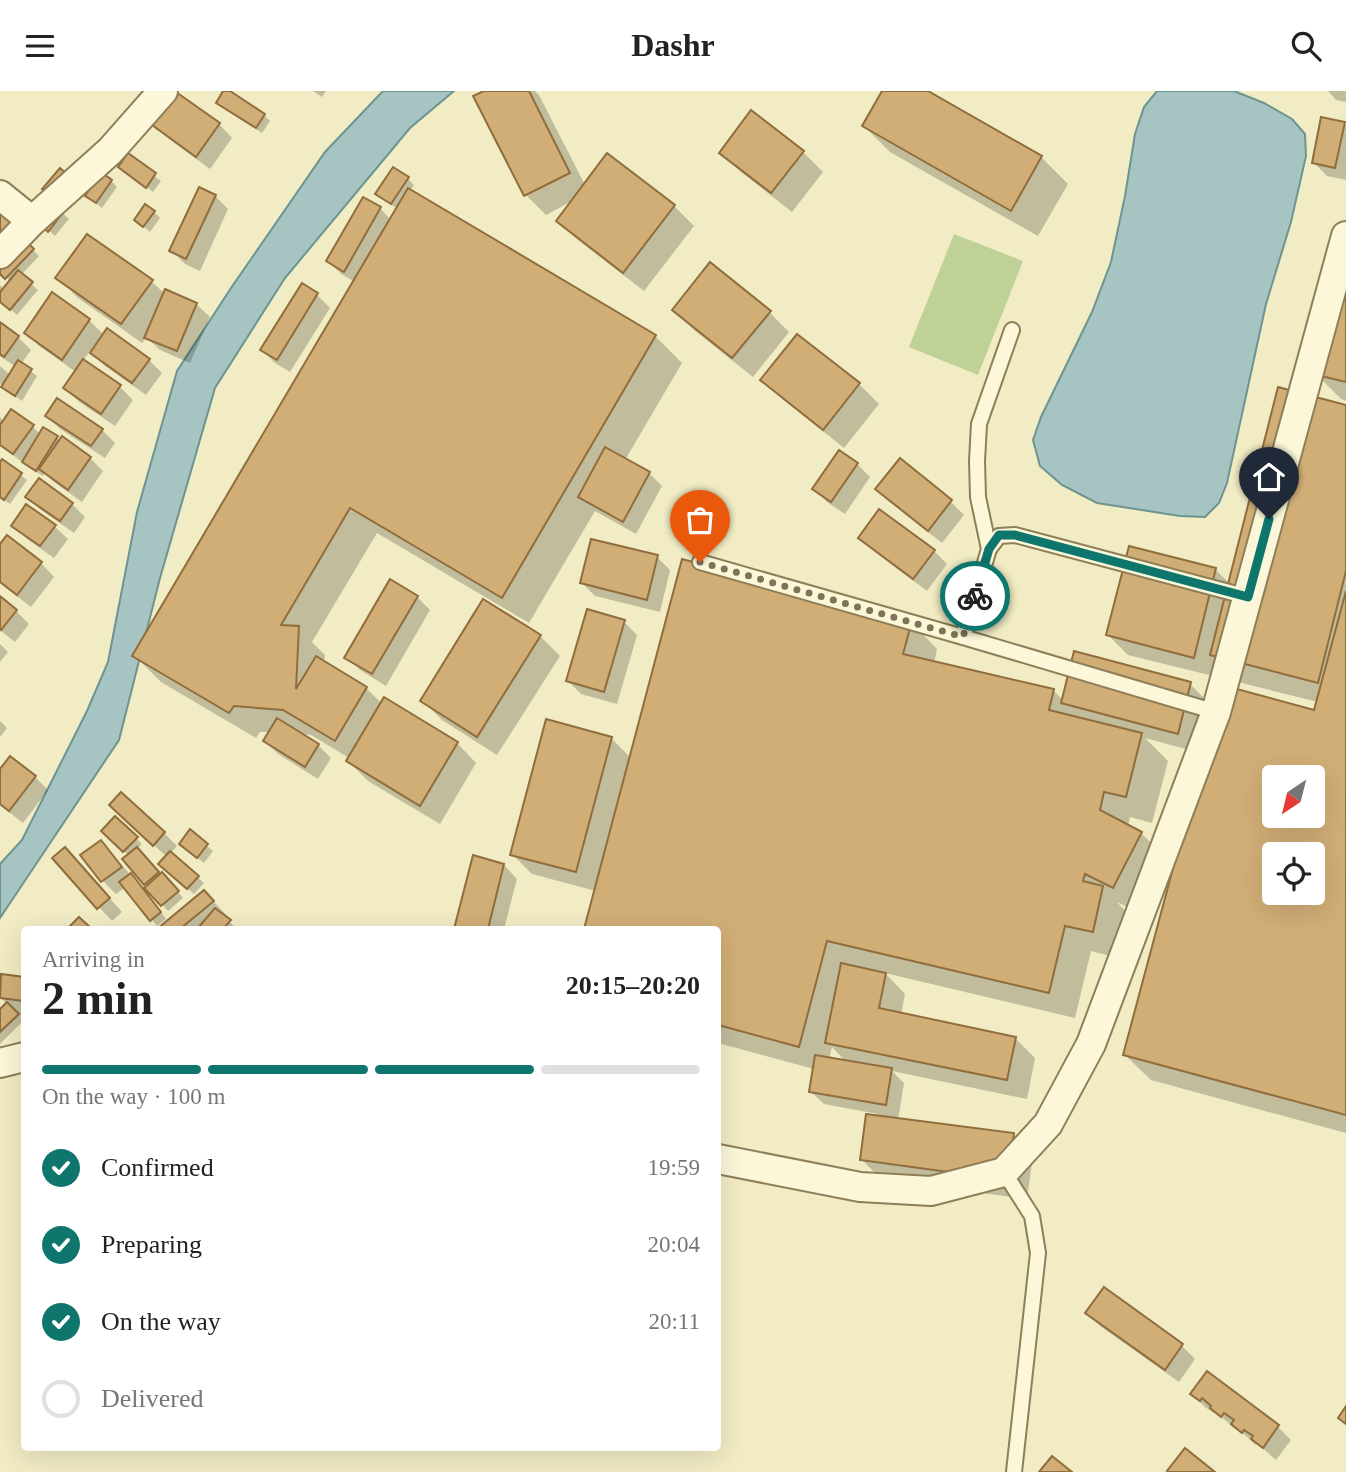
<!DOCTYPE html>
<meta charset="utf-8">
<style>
body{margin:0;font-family:"Times New Roman",serif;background:#f2f2f2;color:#222;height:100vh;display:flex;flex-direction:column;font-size:26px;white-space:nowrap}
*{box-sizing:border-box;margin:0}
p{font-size:23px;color:#767676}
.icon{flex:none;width:38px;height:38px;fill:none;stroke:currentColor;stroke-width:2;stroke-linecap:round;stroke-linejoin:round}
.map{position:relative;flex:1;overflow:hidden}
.drawer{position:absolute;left:21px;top:835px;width:700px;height:525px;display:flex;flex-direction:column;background:#fff;border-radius:7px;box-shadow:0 7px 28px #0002}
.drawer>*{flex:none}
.needle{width:46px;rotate:215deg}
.controls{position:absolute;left:1262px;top:674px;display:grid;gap:14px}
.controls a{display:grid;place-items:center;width:63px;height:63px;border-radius:7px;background:#fff;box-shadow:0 7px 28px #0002;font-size:35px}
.pin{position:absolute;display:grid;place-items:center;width:60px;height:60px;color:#fff;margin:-72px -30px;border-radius:50% 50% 50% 0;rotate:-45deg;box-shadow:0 0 7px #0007}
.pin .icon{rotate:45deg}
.courier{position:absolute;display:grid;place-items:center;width:70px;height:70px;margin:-35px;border:5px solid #0f766e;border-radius:50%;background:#fff;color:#222;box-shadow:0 2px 9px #0007}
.overview em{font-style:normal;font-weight:800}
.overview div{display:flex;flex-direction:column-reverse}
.overview{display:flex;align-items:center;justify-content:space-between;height:119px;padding:0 21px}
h1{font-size:46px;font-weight:800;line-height:52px}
.bar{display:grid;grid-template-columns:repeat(4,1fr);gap:10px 7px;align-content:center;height:84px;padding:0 21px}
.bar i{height:9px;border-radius:5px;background:#e0e0e0}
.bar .active{background:#0f766e}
.bar p{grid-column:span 4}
ol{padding:0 21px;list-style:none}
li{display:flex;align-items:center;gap:21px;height:77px}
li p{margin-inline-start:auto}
li .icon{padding:7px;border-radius:50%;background:#0f766e;color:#fff;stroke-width:4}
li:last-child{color:#767676}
li i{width:38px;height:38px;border:4px solid #e0e0e0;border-radius:50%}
header{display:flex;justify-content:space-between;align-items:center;height:91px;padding:0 21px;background:#fff;font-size:32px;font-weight:800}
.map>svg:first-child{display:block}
.green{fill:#bfd197}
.water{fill:#a6c4c1;stroke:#6c9491;stroke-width:2}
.shadow{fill:#0003;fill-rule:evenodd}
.building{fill:#d2ae77;stroke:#8f6d3d;stroke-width:2;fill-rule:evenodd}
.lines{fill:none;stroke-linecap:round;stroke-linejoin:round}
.service-casing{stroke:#8e7f59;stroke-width:18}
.minor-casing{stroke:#8e7f59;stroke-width:32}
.service{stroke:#fbf7d8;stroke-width:14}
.minor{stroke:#fbf7d8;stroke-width:28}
.done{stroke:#7c7358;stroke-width:7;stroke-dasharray:0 12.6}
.route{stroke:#0f766e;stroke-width:9}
</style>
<header><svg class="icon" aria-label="menu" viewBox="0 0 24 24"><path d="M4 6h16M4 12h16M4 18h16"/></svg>Dashr<svg class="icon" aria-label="search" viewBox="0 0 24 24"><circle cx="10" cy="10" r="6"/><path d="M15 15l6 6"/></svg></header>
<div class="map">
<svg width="1346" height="1381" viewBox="0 0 1346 1381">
<rect width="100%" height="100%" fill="#f1ecc4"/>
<!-- green -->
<polygon class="green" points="954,143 1023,170 978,284 909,256"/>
<!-- water -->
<g class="water">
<polygon points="383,0 454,0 410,37 285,187 215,297 160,487 119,649 0,827 0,773 22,749 87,620 108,571 137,421 177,280 231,197 325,61"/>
<polygon points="1157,0 1234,0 1264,12 1292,28 1305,43 1306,65 1291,131 1266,213 1227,392 1219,412 1205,426 1180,425 1097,412 1062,394 1040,375 1033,349 1041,326 1092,221 1111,171 1125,105 1135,43 1144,16"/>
</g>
<!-- shadow -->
<g class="shadow">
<polygon points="225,0 264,24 270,30 262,42 224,17 218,11"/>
<polygon points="313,0 326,0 322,6"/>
<polygon points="488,0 535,0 539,4 585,94 674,115 694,135 644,200 578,149 558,129 572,110 546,124 526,104"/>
<polygon points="884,0 924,0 1041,66 1068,93 1038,145 890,61 864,35"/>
<polygon points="1328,0 1346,0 1346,11 1336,9"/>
<polygon points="177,3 219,33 232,47 210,78 168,47 155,34"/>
<polygon points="1344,33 1346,35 1346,89 1327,85 1314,72"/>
<polygon points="803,61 823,81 792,121 741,81 721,62"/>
<polygon points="128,65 161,90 153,101 120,76"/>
<polygon points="408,88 414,94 410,100 655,245 682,272 625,369 649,382 662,395 636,443 595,420 529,532 377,442 312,551 325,564 324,572 366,597 382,613 457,652 476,672 440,733 368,690 348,670 349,667 311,644 300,643 318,654 331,667 318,688 278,663 265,650 270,641 260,641 256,647 161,591 134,564 355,191 341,183 328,170 380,117 391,129 398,118 384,109 378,103"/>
<polygon points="111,90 117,96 102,117 87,105"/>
<polygon points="215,105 228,118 200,180 185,173 172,160"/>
<polygon points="59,119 69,128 55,145 46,137"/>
<polygon points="0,120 12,130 21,147 39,165 21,184 38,199 17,224 0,209 0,194 4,199 11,191 0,180"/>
<polygon points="154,121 160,127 150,141 136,129"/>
<polygon points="1346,152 1346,310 1341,308 1315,282"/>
<polygon points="58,187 151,190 165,203 196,213 210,226 190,272 160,259 146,246 142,252 78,207"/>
<polygon points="302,194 317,204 330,217 290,281 275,272 262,259"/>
<polygon points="53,204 89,229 104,244 149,269 162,282 146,304 105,275 90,260 83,270 120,296 133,309 115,335 78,310 65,297 76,281 39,255 26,241"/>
<polygon points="674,219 769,221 789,241 753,286 694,239"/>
<polygon points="0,233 18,246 31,259 21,273 37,285 22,310 10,302 0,292 0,275 11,285 16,276 0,265"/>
<polygon points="797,245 859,293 879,313 844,357 783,308 763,289"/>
<path d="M1346 316V1042L1151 989 1124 963 1223 596 1316 621 1318 611 1128 564 1108 544 1215 478 1230 493ZM1274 686H1312V724H1274ZM1274 763H1312V802H1274Z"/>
<polygon points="12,321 33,336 41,344 44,339 61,350 62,348 90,367 103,380 82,411 54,391 45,382 43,385 27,375 0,354 0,326 4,331"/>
<polygon points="47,325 102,339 115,352 105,367 60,338"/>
<polygon points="3,370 27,389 10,413 0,406 0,374"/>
<polygon points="900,370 951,411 964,424 942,452 890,411 877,398"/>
<polygon points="857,373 870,386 845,423 827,411 814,397"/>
<polygon points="27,406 72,413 85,426 74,442 41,419"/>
<polygon points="13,434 54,435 68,448 54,467 27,448"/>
<polygon points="7,447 41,472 54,486 31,516 0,492 0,456"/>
<polygon points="860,447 934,460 947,473 927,500 874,460"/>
<polygon points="657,466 670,479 660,521 595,505 582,492"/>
<polygon points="417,506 430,519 386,595 360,579 347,566"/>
<polygon points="0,508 16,520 29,533 15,551 0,539"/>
<polygon points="624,531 637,544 617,613 581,603 568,590"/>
<path d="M911 531 937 558 934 572 1053 599 1063 609 1190 593 1210 613 1197 661 1145 647 1168 670 1152 732 1130 726 1128 735 1141 742 1167 768 1140 822 1117 811 1128 823 1119 867 1091 860 1075 927 885 882 905 903 901 924 1015 947 1035 967 1027 1008 892 980 904 992 898 1029 1013 1044 1033 1064 1027 1108 882 1089 862 1069 878 1023 824 1013 810 1000 814 978 718 952V838H586L596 800 532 783 512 763 611 647 631 667ZM832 956 847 972 829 968Z"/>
<polygon points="540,545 560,565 497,664 442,629 422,609"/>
<polygon points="0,553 8,561 0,571"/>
<polygon points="0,630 7,637 0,646"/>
<polygon points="0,681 35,686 48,699 23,732 0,714"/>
<polygon points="115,727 142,753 137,758 161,785 168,789 183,807 168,820 147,797 148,796 125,768 129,765 103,740"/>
<polygon points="124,727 164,742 177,755 170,763 204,792 194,803 167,779 167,766"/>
<polygon points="190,741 213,760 204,772 187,758"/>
<polygon points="101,751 136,790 166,828 157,835 126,796 116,803 103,790 83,764"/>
<polygon points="54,767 78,772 122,821 112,830"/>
<polygon points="474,767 504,774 517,788 504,838 455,838"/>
<polygon points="204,801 217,814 226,824 224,826 235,836 236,838 160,838"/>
<polygon points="3,885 24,887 24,927 20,926 23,930 0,953 0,921 7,913 0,906"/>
<polygon points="1104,1199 1182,1255 1195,1268 1179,1291 1100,1235 1087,1222"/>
<polygon points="1207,1283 1278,1336 1291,1349 1276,1369 1257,1352 1256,1354 1247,1346 1236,1336 1235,1338 1215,1320 1214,1322 1205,1316 1192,1303"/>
</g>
<!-- building -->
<g class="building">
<polygon points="223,0 230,0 265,23 256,37 216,12"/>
<polygon points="484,0 529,0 570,82 524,105 473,5"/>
<polygon points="882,0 928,0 1042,65 1011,120 862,35"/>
<polygon points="176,1 220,32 196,66 152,34"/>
<polygon points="751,19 804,60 771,102 719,62"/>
<polygon points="1321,26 1345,31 1335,77 1312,72"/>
<polygon points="128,62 156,82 146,97 118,76"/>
<polygon points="607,62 675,114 623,182 556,130"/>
<polygon points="393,76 409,86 391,113 375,103"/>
<polygon points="60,77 70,86 52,106 42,98"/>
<polygon points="101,81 112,89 96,112 85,105"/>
<polygon points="199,96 216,104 186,168 169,160"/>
<polygon points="408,97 656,244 502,507 350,417 281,534 299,535 296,598 316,565 367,596 335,650 283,619 234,615 229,622 132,565"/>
<polygon points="363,106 381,116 344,181 326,170"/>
<polygon points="145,113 155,120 143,136 134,129"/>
<polygon points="0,117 13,129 0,144"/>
<polygon points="64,120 48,141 44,137"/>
<polygon points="87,143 153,189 121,233 55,187"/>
<polygon points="1346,144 1346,291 1313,283"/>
<polygon points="23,147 34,158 5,188 0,183 0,170"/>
<polygon points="710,171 771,220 732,267 672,219"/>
<polygon points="18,179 33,191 10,219 0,211 0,201"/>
<polygon points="302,192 318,202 277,269 260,259"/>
<polygon points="165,198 197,212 177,260 144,247"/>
<polygon points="52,201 90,228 62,269 24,242"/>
<polygon points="0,231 19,245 4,266 0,263"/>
<polygon points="107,237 150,268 132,292 90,262"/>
<polygon points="797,243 860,292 823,339 760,289"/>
<polygon points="83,268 121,294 101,323 63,297"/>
<polygon points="18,269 32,278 15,305 1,296"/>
<polygon points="1278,296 1346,314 1346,480 1318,592 1210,564"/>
<polygon points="57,307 103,338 91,355 45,325"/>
<polygon points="11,318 34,334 13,363 0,354 0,334"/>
<polygon points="43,336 58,345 36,380 22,371"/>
<polygon points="62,345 91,366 68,399 39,378"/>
<polygon points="605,356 650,381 623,431 578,406"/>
<polygon points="839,359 858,372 831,411 812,398"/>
<polygon points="900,367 952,409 928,440 875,398"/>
<polygon points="2,368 22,382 4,409 0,406 0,371"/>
<polygon points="39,387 73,412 60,430 25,406"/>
<polygon points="26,413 56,434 40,455 11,435"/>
<polygon points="879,418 935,459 913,488 858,447"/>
<polygon points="7,444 42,471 17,504 0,491 0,453"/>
<polygon points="591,448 658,464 647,509 580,492"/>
<polygon points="1129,455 1216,477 1194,567 1106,544"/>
<polygon points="682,468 912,530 903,563 1054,598 1049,619 1142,642 1126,706 1104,701 1100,719 1142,741 1113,797 1085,783 1083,790 1103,795 1093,841 1065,835 1049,902 827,850 799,956 718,934 718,838 584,838"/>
<polygon points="390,488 418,505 372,583 344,567"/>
<path d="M1346 500V1024L1123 964 1222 594 1314 619ZM1274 686H1312V724H1274ZM1274 763H1312V802H1274Z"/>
<polygon points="0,505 17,519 1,539 0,538"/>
<polygon points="483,508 541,544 477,646 420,610"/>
<polygon points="587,518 625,529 604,601 566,590"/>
<polygon points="1074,560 1191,591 1178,643 1061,612"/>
<polygon points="384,606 458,651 420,715 346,670"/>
<polygon points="277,627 319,653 305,676 263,650"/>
<polygon points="546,628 612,646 576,781 510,764"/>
<polygon points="10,665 36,685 9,720 0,713 0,678"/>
<polygon points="121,701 165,741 153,755 109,714"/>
<polygon points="115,725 138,746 123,761 101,740"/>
<polygon points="190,738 208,753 197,767 179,753"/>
<polygon points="101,749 122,776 101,791 80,764"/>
<polygon points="65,756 110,807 97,818 52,767"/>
<polygon points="137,756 159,781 144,794 122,768"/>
<polygon points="170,760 199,785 187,798 158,773"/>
<polygon points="473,764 504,773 488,838 454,838"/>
<polygon points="162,781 179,800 161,815 144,797"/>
<polygon points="131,782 161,821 150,830 119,791"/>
<polygon points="204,799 214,810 180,838 157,838"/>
<polygon points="215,817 231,829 223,838 197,838"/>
<polygon points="79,826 92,838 67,838"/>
<polygon points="841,872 886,882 879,917 1016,946 1007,989 825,952"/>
<polygon points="1,883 24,886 24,910 0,907"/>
<polygon points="7,911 19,923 0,941 0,918"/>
<polygon points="815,964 892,977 886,1014 809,1001"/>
<polygon points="866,1023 1014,1042 1008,1089 860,1069"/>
<polygon points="1104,1196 1183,1253 1165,1279 1085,1222"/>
<polygon points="1207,1280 1279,1334 1263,1357 1251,1348 1253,1345 1244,1339 1242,1342 1231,1333 1234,1329 1224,1322 1221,1326 1210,1317 1211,1315 1202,1307 1200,1310 1190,1303"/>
<polygon points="1346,1315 1346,1333 1338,1327"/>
<polygon points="1185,1357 1215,1381 1169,1381 1167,1380"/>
<polygon points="1052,1365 1072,1381 1039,1381"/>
</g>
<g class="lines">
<defs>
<g id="service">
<polyline points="989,458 978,406 977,370 979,333 1012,239"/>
<polyline points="700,471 963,546 1216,621"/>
<polyline points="963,546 989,458 999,445 1015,444 1248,506"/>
<polyline points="1004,1081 1032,1125 1038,1162 1014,1381"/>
</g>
<g id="minor">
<polyline points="0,104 32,130"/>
<polyline points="0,163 32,130 110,60 163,0"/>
<polyline points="0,972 24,966"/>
<polyline points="718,1068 860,1096 931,1100 1004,1081 1048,1033 1091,953 1216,621 1346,145"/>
</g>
</defs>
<!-- service casing -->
<use href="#service" class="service-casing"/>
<!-- minor casing -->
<use href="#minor" class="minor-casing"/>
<!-- service -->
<use href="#service" class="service"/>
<!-- minor -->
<use href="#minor" class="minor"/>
</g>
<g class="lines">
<!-- done -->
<polyline class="done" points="700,471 963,546 975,505"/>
<!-- route -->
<polyline class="route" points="975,505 989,458 999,444 1015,444 1248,506 1269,428"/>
</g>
</svg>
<div class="controls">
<a><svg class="needle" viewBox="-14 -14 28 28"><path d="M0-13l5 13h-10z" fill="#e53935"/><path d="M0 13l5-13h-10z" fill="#767676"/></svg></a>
<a><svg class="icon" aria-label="locate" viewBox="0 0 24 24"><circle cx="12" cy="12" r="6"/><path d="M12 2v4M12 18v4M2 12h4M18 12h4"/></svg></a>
</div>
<div class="pin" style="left:700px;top:471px;background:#ea580c"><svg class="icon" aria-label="bag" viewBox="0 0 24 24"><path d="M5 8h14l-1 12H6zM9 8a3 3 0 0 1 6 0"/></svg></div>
<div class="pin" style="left:1269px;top:428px;background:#1f2937"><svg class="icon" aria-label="home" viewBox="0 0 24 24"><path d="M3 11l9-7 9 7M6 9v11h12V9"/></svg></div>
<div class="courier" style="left:975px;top:505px"><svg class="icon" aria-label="bike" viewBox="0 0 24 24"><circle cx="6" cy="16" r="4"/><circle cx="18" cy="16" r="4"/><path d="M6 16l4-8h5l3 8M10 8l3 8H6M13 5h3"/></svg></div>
<section class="drawer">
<div class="overview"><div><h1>2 min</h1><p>Arriving in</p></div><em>20:15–20:20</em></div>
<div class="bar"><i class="active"></i><i class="active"></i><i class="active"></i><i></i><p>On the way · 100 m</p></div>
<ol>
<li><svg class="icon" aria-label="check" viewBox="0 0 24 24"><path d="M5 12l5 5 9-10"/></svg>Confirmed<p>19:59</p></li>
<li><svg class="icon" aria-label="check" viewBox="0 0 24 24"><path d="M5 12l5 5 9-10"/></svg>Preparing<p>20:04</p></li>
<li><svg class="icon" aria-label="check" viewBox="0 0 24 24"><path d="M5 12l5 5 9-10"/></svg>On the way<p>20:11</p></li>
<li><i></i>Delivered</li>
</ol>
</section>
</div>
